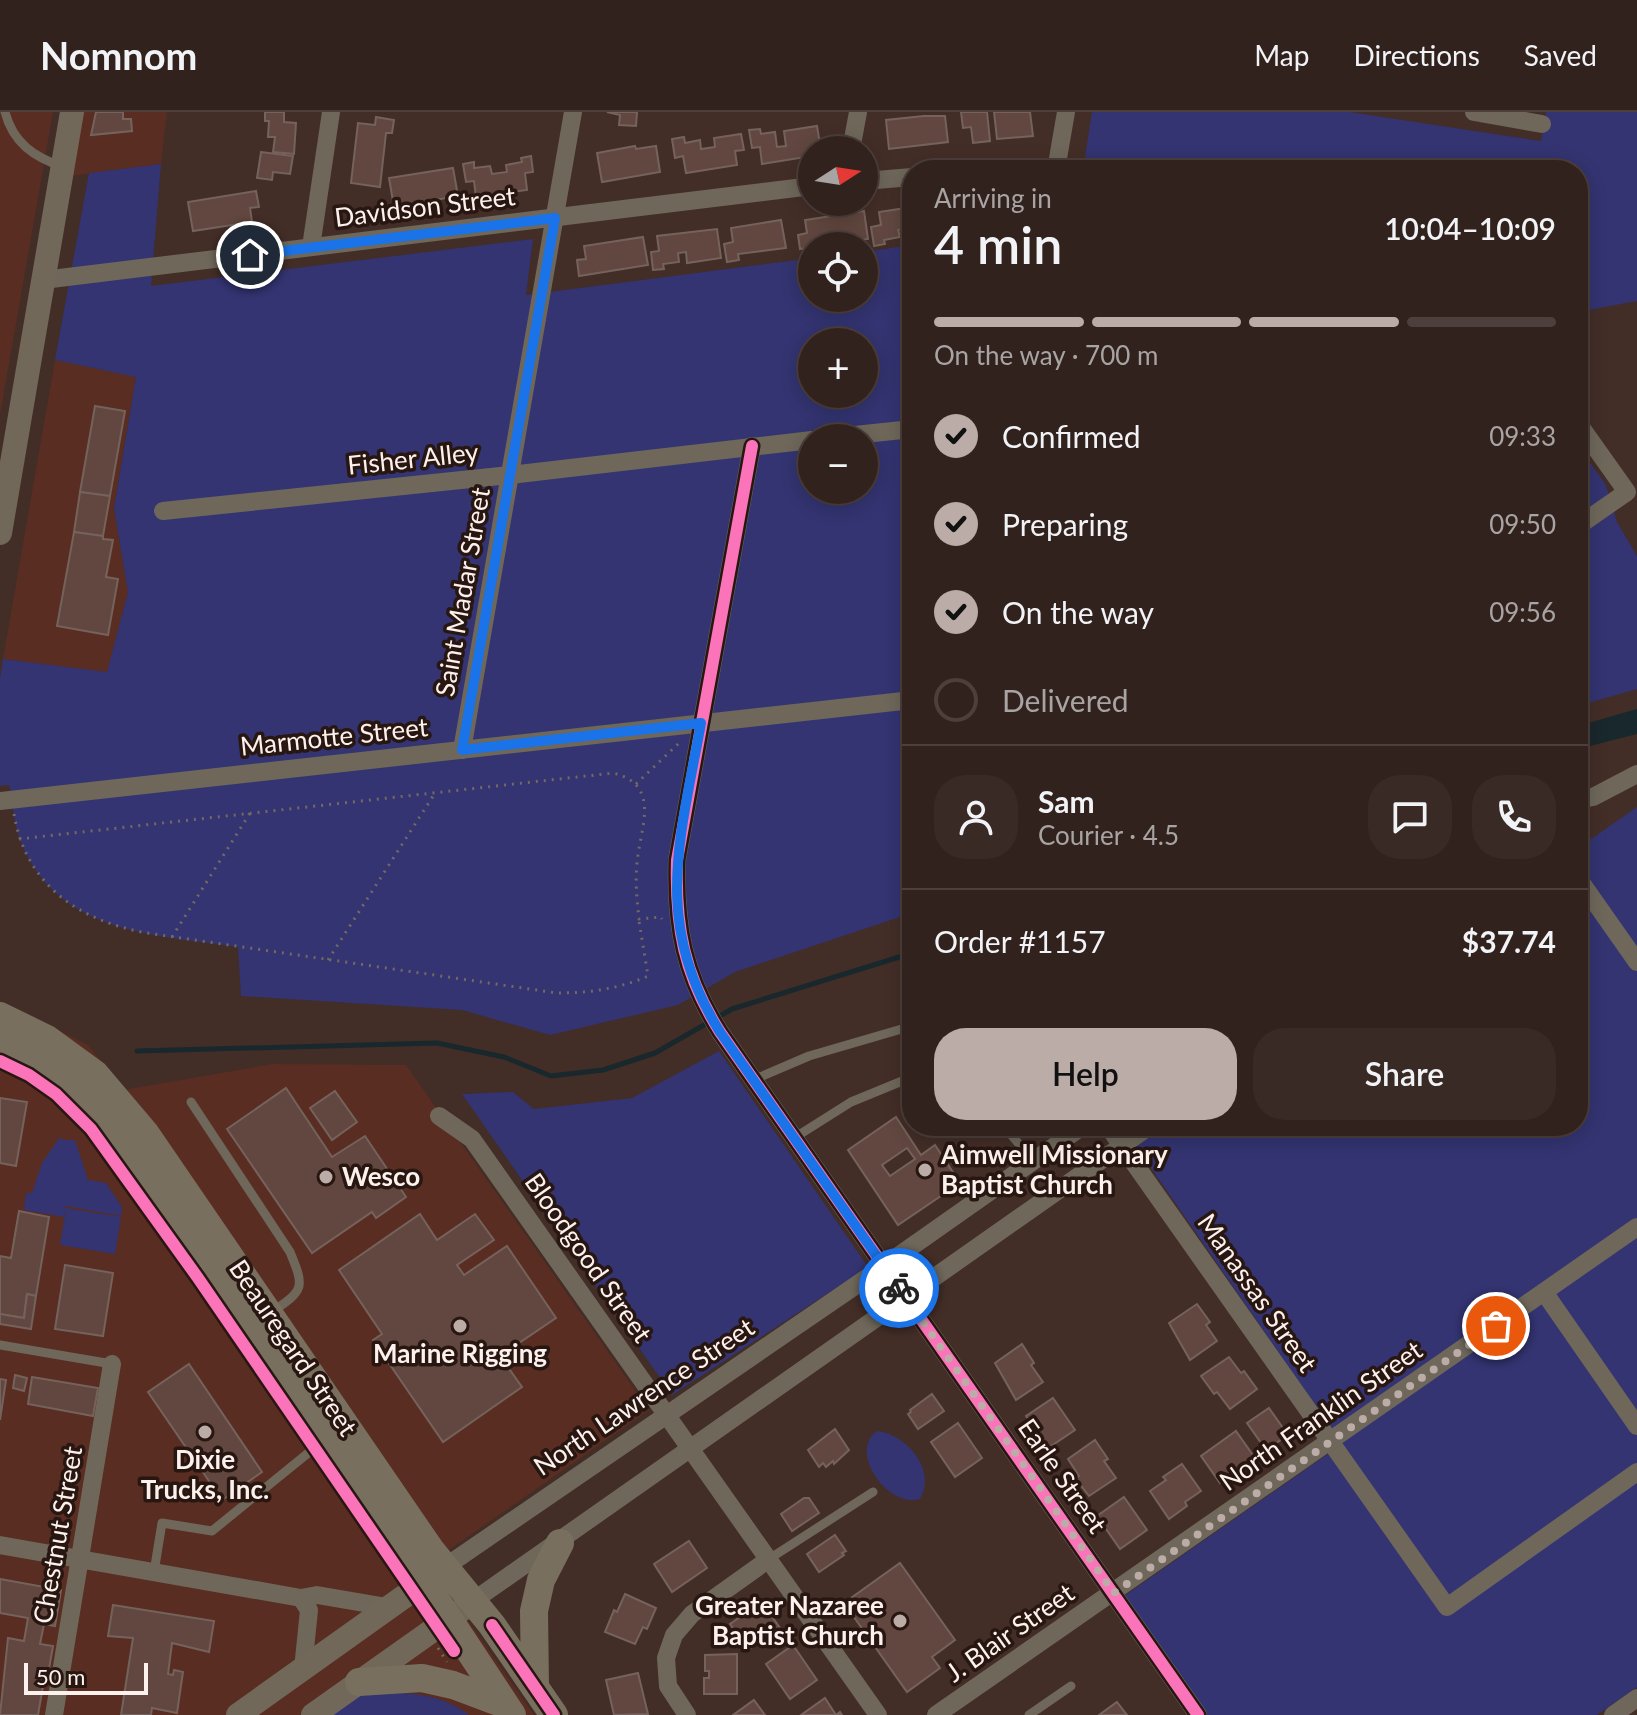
<!DOCTYPE html>
<meta charset="utf-8">
<style>
body{margin:0;font-family:Lato,sans-serif;background:#3a2a26;color:#f1f3f6;height:100vh;display:flex;flex-direction:column;font-size:30px;white-space:nowrap}
*{box-sizing:border-box;margin:0}
p{font-size:26px;color:#a8a4a4}
.icon{flex:none;width:44px;height:44px;fill:none;stroke:currentColor;stroke-width:2;stroke-linecap:round;stroke-linejoin:round}
.map{position:relative;flex:1;overflow:hidden}
.details{position:absolute;left:902px;top:48px;width:686px;height:976px;display:flex;flex-direction:column;background:#32221d;border-radius:32px;box-shadow:0 4px 20px #0003,0 0 0 2px #4d3f3b}
.details>*{flex:none}
.needle{width:52px;rotate:78deg}
.fabs{position:absolute;left:798px;top:24px;display:grid;gap:16px}
.fabs a{display:grid;place-items:center;width:80px;height:80px;border-radius:50%;background:#32221d;box-shadow:0 4px 20px #0003,0 0 0 2px #4d3f3b;font-size:40px}
.scale{position:absolute;left:24px;bottom:20px;width:124px;box-sizing:border-box;padding-left:8px;border:4px solid #fdf1ee;border-top:0;font-size:22px;line-height:28px;white-space:nowrap;color:#fdf1ee;-webkit-text-stroke:6px #281611;paint-order:stroke}
.pin{position:absolute;display:grid;place-items:center;width:68px;height:68px;color:#fff;margin:-34px;border:4px solid #fff;border-radius:50%;box-shadow:0 2px 8px #0007}
.courier{position:absolute;display:grid;place-items:center;width:80px;height:80px;margin:-40px;border:6px solid #1a73e8;border-radius:50%;background:#fff;color:#222;box-shadow:0 2px 10px #0007}
.summary em{font-style:normal;font-weight:600}
.summary div{display:flex;flex-direction:column-reverse}
.summary{display:flex;align-items:center;justify-content:space-between;height:136px;padding:0 32px}
h1{font-size:52px;font-weight:600;line-height:60px}
.bar{display:grid;grid-template-columns:repeat(4,1fr);gap:12px 8px;align-content:center;height:96px;padding:0 32px}
.bar i{height:10px;border-radius:6px;background:#4d3f3b}
.bar .selected{background:#bcaca8}
.bar p{grid-column:span 4}
.line{display:flex;align-items:center;gap:20px;padding:0 32px;border-top:2px solid #4d3f3b}
.line div{flex:1}
.round{display:grid;place-items:center;flex:none;width:84px;height:84px;border-radius:32px;background:#3a2a26}
ol{padding:0 32px;list-style:none}
li{display:flex;align-items:center;gap:24px;height:88px}
li p{margin-inline-start:auto}
li .icon{padding:8px;border-radius:50%;background:#bcaca8;color:#111;stroke-width:4}
li:last-child{color:#a8a4a4}
li i{width:44px;height:44px;border:4px solid #4d3f3b;border-radius:50%}
.button{display:flex;gap:16px;margin-top:auto;padding:16px 32px}
.button a{flex:1;height:92px;border-radius:32px;background:#bcaca8;color:#111;font-size:32px;font-weight:600;line-height:92px;text-align:center}
.button a+a{background:#3a2a26;color:#f1f3f6}
header{display:flex;align-items:center;gap:48px;box-sizing:border-box;height:112px;padding:0 40px;background:#32221d;border-bottom:2px solid #4d3f3b}
header strong{font-size:38px}
nav{display:flex;gap:44px;margin-inline-start:auto;font-size:28px}
.map>svg:first-child{display:block}
.built{fill:#592d21}
.green{fill:#333471;fill-rule:evenodd}
.water{fill:#19282c}
.lines{fill:none;stroke-linecap:round;stroke-linejoin:round}
.stream{stroke:#19282c;stroke-width:5}
.building{fill:#61473f;stroke:#75625c;stroke-width:2;fill-rule:evenodd}
.path{stroke:#746961;stroke-width:3;stroke-dasharray:2 6;stroke-linecap:butt}
.lane{stroke:#6e675a;stroke-width:9}
.street{stroke:#6e675a;stroke-width:18}
.secondary{stroke:#716859;stroke-width:24}
.primary{stroke:#796f5f;stroke-width:28}
.cycleway-casing{stroke:#281611;stroke-width:17}
.cycleway{stroke:#fb73b8;stroke-width:12}
.done{stroke:#bcaca8;stroke-width:8;stroke-dasharray:0 14.4}
.route{stroke:#1a73e8;stroke-width:10}
.poi-dot{fill:#bcaca8;stroke:#281611;stroke-width:3}
.labels{text-anchor:middle;stroke-width:7;stroke-linejoin:round;paint-order:stroke}
.street-label{font-size:26px;fill:#fdf1ee;stroke:#281611}
.poi-label{font-size:26px;font-weight:bold;fill:#fdf1ee;stroke:#281611;text-anchor:start}
</style>
<header>
<strong>Nomnom</strong>
<nav><a>Map</a><a>Directions</a><a>Saved</a></nav>
</header>
<div class="map">
<svg width="1637" height="1603" viewBox="0 0 1637 1603">
<rect width="100%" height="100%" fill="#432d27"/>
<!-- built -->
<g class="built">
<polygon points="0,0 53,0 0,303"/>
<polygon points="81,0 167,0 161,52 70,64"/>
<polygon points="55,248 136,264 114,396 128,480 107,561 3,547"/>
<polygon points="0,889 88,933 123,978 273,952 406,953 649,1298 429,1452 534,1603 0,1603"/>
</g>
<!-- green -->
<g class="green">
<polygon points="1092,0 1349,0 1541,29 1546,0 1637,0 1637,189 1578,200 1578,58 1083,58"/>
<path d="M161 52 151 174 533 127 526 183 812 146V186H864V140L912 133V801L735 860 678 893 550 923 462 898 241 884 238 835C156 823 60 822 22 733 14 715 13 693 9 673L0 674V567L3 547 107 560 128 480 114 396 136 265 55 248 89 61ZM812 230H864V282H812ZM812 326H864V378H812Z"/>
<polygon points="1578,334 1606,373 1617,410 1637,444 1637,577 1578,594"/>
<polygon points="1637,695 1637,1575 1597,1603 1207,1603 1124,1484 1342,1332 1122,1014 1578,1014 1578,736"/>
<polygon points="719,939 868,1155 672,1283 462,982 513,980 534,997 632,986"/>
<polygon points="60,1025 63,1028 75,1028 88,1068 106,1071 122,1095 121,1104 66,1094 64,1105 24,1098 26,1081 32,1081 42,1051"/>
<polygon points="66,1096 121,1105 115,1142 60,1133"/>
<path d="M878 1319C906 1323 937 1357 920 1387 886 1397 847 1336 878 1319Z"/>
<path d="M363 1581C403 1581 436 1578 469 1603H333Z"/>
</g>
<!-- water -->
<polygon class="water" points="1637,597 1637,622 1578,637 1578,614"/>
<g class="lines">
<!-- stream -->
<polyline class="stream" points="137,939 437,931 504,945 551,964 603,958 655,941 732,897 912,841"/>
</g>
<!-- building -->
<g class="building">
<polygon points="96,0 123,0 123,7 131,7 132,19 91,23"/>
<polygon points="265,0 284,0 284,10 296,11 294,42 273,40 275,25 268,25 269,9 265,9"/>
<polygon points="607,0 637,0 636,14 619,13 620,3"/>
<polygon points="961,0 987,0 990,29 973,31 971,15 963,16"/>
<polygon points="994,0 1030,0 1033,24 997,27"/>
<polygon points="924,4 945,4 948,30 889,37 886,8"/>
<polygon points="376,5 394,8 392,21 386,21 380,75 351,71 358,11 375,13"/>
<polygon points="817,14 821,38 812,38 812,44 762,52 760,35 752,36 749,18 760,17 761,22 775,20 777,35 786,34 784,19"/>
<polygon points="741,22 744,38 735,39 737,53 686,61 683,44 675,46 672,27 684,25 685,31 700,28 701,37 715,35 714,26"/>
<polygon points="635,34 636,37 656,34 660,60 602,70 597,41"/>
<polygon points="261,40 293,44 290,62 273,60 272,68 257,66"/>
<polygon points="531,44 533,60 525,61 527,78 476,85 474,69 466,70 463,52 474,50 474,56 490,54 492,62 507,60 506,53 522,50 521,46"/>
<polygon points="453,56 458,84 394,95 389,66"/>
<polygon points="256,79 259,95 250,96 252,110 193,119 188,90"/>
<polygon points="912,95 912,116 898,118 900,125 884,128 885,132 874,134 871,115 881,113 879,100"/>
<polygon points="864,99 868,127 800,137 798,123 807,121 805,108"/>
<polygon points="781,108 786,136 738,142 739,148 727,150 724,132 733,130 731,116"/>
<polygon points="717,117 721,146 687,151 686,140 678,141 679,150 663,152 664,157 653,158 651,140 659,139 657,124"/>
<polygon points="643,125 648,153 579,164 577,148 586,147 584,134"/>
<polygon points="95,294 125,299 110,384 80,380"/>
<polygon points="80,380 110,384 103,424 74,420"/>
<polygon points="74,420 103,424 103,427 113,428 106,465 118,467 108,523 57,514"/>
<polygon points="286,976 332,1045 365,1024 406,1085 376,1106 372,1100 312,1141 227,1017"/>
<polygon points="335,979 357,1010 332,1028 310,996"/>
<polygon points="0,986 27,990 16,1054 0,1051"/>
<path d="M896 1005 921 1043 935 1033 960 1071 898 1113 848 1038ZM907 1036 915 1047 890 1064 882 1053Z"/>
<polygon points="19,1099 49,1105 36,1184 27,1182 24,1206 0,1202 0,1144 11,1146"/>
<polygon points="420,1102 437,1128 475,1102 494,1128 457,1153 464,1163 507,1134 556,1206 500,1244 522,1275 443,1330 373,1228 382,1222 339,1158"/>
<polygon points="65,1153 113,1161 103,1224 55,1217"/>
<polygon points="27,1182 36,1184 31,1217 0,1212 0,1202 24,1206"/>
<polygon points="1197,1192 1210,1210 1206,1213 1217,1229 1190,1248 1169,1211"/>
<polygon points="1022,1232 1034,1251 1031,1253 1043,1270 1016,1288 995,1251"/>
<polygon points="1229,1245 1241,1261 1244,1259 1257,1277 1230,1297 1217,1280 1214,1282 1201,1264"/>
<polygon points="189,1252 262,1360 222,1388 148,1280"/>
<polygon points="15,1263 27,1266 24,1279 13,1276"/>
<polygon points="32,1265 98,1276 93,1304 28,1292"/>
<polygon points="0,1267 6,1268 0,1308"/>
<polygon points="932,1282 944,1299 918,1317 908,1302 911,1300 910,1298"/>
<polygon points="1053,1286 1075,1318 1048,1336 1026,1304"/>
<polygon points="1269,1296 1288,1323 1266,1338 1247,1311"/>
<polygon points="958,1311 982,1346 955,1365 931,1330"/>
<polygon points="835,1317 849,1338 834,1352 833,1349 826,1355 823,1351 819,1355 808,1338"/>
<polygon points="1236,1319 1255,1346 1220,1371 1201,1344"/>
<polygon points="1095,1328 1108,1347 1104,1349 1116,1366 1089,1384 1075,1366 1079,1364 1068,1347"/>
<polygon points="1182,1352 1201,1379 1185,1390 1187,1394 1169,1407 1150,1379 1166,1368 1163,1365"/>
<polygon points="1124,1385 1147,1418 1120,1437 1097,1404"/>
<polygon points="804,1386 809,1386 819,1401 792,1419 781,1402"/>
<polygon points="835,1423 846,1439 842,1441 844,1443 819,1460 807,1442"/>
<polygon points="689,1429 707,1456 672,1480 654,1452"/>
<polygon points="900,1451 955,1528 932,1545 940,1556 907,1580 844,1491"/>
<polygon points="0,1467 61,1478 55,1514 44,1512 40,1532 53,1534 49,1557 46,1557 38,1603 0,1603 8,1526 24,1529 28,1506 0,1501"/>
<polygon points="625,1482 656,1496 647,1517 643,1515 635,1532 605,1520 614,1498 617,1500"/>
<polygon points="762,1490 780,1516 748,1538 730,1512"/>
<polygon points="113,1493 214,1509 209,1540 172,1531 168,1562 173,1563 174,1558 183,1560 177,1601 152,1596 151,1603 121,1603 133,1526 108,1524"/>
<polygon points="793,1533 817,1568 790,1587 766,1552"/>
<polygon points="737,1542 737,1582 704,1582 704,1566 709,1566 709,1559 705,1559 705,1543"/>
<polygon points="638,1561 648,1602 614,1603 606,1568"/>
<polygon points="825,1586 836,1603 840,1600 842,1603 801,1603"/>
<polygon points="754,1588 765,1603 733,1603"/>
<polygon points="1117,1590 1127,1603 1099,1603"/>
</g>
<g class="lines">
<!-- path -->
<g class="path">
<polyline points="636,672 678,632"/>
<path d="M14 702C26 774 80 809 147 821L557 881C588 881 619 877 648 864L639 809"/>
<path d="M19 727 613 661C662 673 640 716 637 751 635 770 637 788 639 807L661 805 662 807"/>
<polyline points="172,825 250,701"/>
<polyline points="328,848 435,681"/>
<polyline points="438,1536 447,1550"/>
</g>
<!-- lane -->
<g class="lane">
<path d="M5 0C13 31 34 45 63 55"/>
<polyline points="753,968 809,944 912,914"/>
<path d="M191 990 290 1140C305 1176 304 1178 272 1200"/>
<polyline points="1004,1014 1033,1049"/>
<polyline points="794,1026 851,990 912,965"/>
<polyline points="0,1233 112,1252"/>
<polyline points="769,1447 873,1380"/>
<polyline points="154,1460 162,1411 212,1419 323,1329"/>
<polyline points="1029,1603 1071,1574"/>
</g>
<!-- street -->
<g class="street">
<polyline points="1474,0 1542,12"/>
<polyline points="851,38 858,0"/>
<polyline points="1009,58 1057,55"/>
<polyline points="1056,58 1066,0"/>
<polyline points="864,69 912,65"/>
<polyline points="311,135 331,0"/>
<polyline points="43,168 812,74"/>
<polyline points="1578,311 1627,380 1578,414"/>
<polyline points="826,326 912,317"/>
<path d="M752 334 677 748C675 815 684 863 720 920L1198 1603"/>
<polyline points="163,399 510,363 812,328"/>
<polyline points="462,638 573,0"/>
<polyline points="1578,688 1593,685 1637,662"/>
<polyline points="0,689 912,588"/>
<polyline points="1578,766 1637,850"/>
<polyline points="439,1004 472,1027 878,1603"/>
<polyline points="1108,1014 1447,1495 1637,1360"/>
<polyline points="1544,1180 1637,1314"/>
<polyline points="0,1433 301,1486 317,1483 387,1495"/>
<polyline points="445,1455 884,1154 1083,1014"/>
<polyline points="301,1486 309,1498 303,1557"/>
<polyline points="473,1489 1150,1014"/>
<polyline points="54,1603 112,1252"/>
<polyline points="687,1603 668,1574 666,1546 674,1523 692,1502 769,1447"/>
<polyline points="936,1603 1637,1115"/>
<polyline points="1613,1603 1637,1586"/>
</g>
<!-- secondary -->
<g class="secondary">
<polyline points="0,421 72,0"/>
<polyline points="238,1603 440,1459"/>
<polyline points="313,1603 464,1496"/>
</g>
<!-- primary -->
<g class="primary">
<polyline points="0,904 47,927 95,962 145,1021 430,1437 492,1513 554,1603"/>
<path d="M0 932C47 952 73 975 107 1012L411 1450 512 1603"/>
<polyline points="359,1570 422,1566 453,1573 504,1592"/>
<polyline points="535,1575 534,1499 541,1468 560,1431"/>
</g>
<defs>
<g id="cycleway">
<path d="M752 334 677 748C675 815 684 863 720 920L1198 1603"/>
<polyline points="0,949 29,963 56,982 91,1017 198,1166 454,1539"/>
<polyline points="492,1513 554,1603"/>
</g>
</defs>
<!-- cycleway casing -->
<use href="#cycleway" class="cycleway-casing"/>
<!-- cycleway -->
<use href="#cycleway" class="cycleway"/>
</g>
<g class="lines">
<!-- done -->
<polyline class="done" points="899,1176 1114,1481 1496,1214"/>
<!-- route -->
<path class="route" d="M250 143 555 106 462 638 701 611C680 728 652 811 720 920L899 1176"/>
</g>
<!-- markers -->
<g class="poi-dot">
<circle cx="925" cy="1058" r="8"/>
<circle cx="326" cy="1065" r="8"/>
<circle cx="460" cy="1214" r="8"/>
<circle cx="205" cy="1320" r="8"/>
<circle cx="900" cy="1509" r="8"/>
</g>
<g class="labels">
<!-- street labels -->
<g class="street-label">
<text transform="translate(425 95) rotate(-7)" y="9">Davidson Street</text>
<text transform="translate(413 347) rotate(-6)" y="9">Fisher Alley</text>
<text transform="translate(463 480) rotate(-80)" y="9">Saint Madar Street</text>
<text transform="translate(334 625) rotate(-6)" y="9">Marmotte Street</text>
<text transform="translate(588 1146) rotate(55)" y="9">Bloodgood Street</text>
<text transform="translate(1257 1181) rotate(55)" y="9">Manassas Street</text>
<text transform="translate(293 1236) rotate(56)" y="9">Beauregard Street</text>
<text transform="translate(644 1285) rotate(-34)" y="9">North Lawrence Street</text>
<text transform="translate(1321 1304) rotate(-35)" y="9">North Franklin Street</text>
<text transform="translate(1062 1364) rotate(55)" y="9">Earle Street</text>
<text transform="translate(58 1423) rotate(-80)" y="9">Chestnut Street</text>
<text transform="translate(1010 1521) rotate(-35)" y="9">J. Blair Street</text>
</g>
<!-- poi labels -->
<g class="poi-label">
<text x="941" y="1052">Aimwell Missionary<tspan x="941" dy="30">Baptist Church</tspan></text>
<text x="342" y="1074">Wesco</text>
<text x="460" y="1251" text-anchor="middle">Marine Rigging</text>
<text x="205" y="1357" text-anchor="middle">Dixie<tspan x="205" dy="30">Trucks, Inc.</tspan></text>
<text x="884" y="1503" text-anchor="end">Greater Nazaree<tspan x="884" dy="30">Baptist Church</tspan></text>
</g>
</g>
</svg>
<div class="fabs">
<a><svg class="needle" viewBox="-14 -14 28 28"><path d="M0-13l5 13h-10z" fill="#e53935"/><path d="M0 13l5-13h-10z" fill="#a8a4a4"/></svg></a>
<a><svg class="icon" aria-label="locate" viewBox="0 0 24 24"><circle cx="12" cy="12" r="6"/><path d="M12 2v4M12 18v4M2 12h4M18 12h4"/></svg></a>
<a>+</a>
<a>−</a>
</div>
<div class="scale">50 m</div>
<div class="pin" style="left:1496px;top:1214px;background:#ea580c"><svg class="icon" aria-label="bag" viewBox="0 0 24 24"><path d="M5 8h14l-1 12H6zM9 8a3 3 0 0 1 6 0"/></svg></div>
<div class="pin" style="left:250px;top:143px;background:#1f2937"><svg class="icon" aria-label="home" viewBox="0 0 24 24"><path d="M3 11l9-7 9 7M6 9v11h12V9"/></svg></div>
<div class="courier" style="left:899px;top:1176px"><svg class="icon" aria-label="bike" viewBox="0 0 24 24"><circle cx="6" cy="16" r="4"/><circle cx="18" cy="16" r="4"/><path d="M6 16l4-8h5l3 8M10 8l3 8H6M13 5h3"/></svg></div>
<section class="details">
<div class="summary"><div><h1>4 min</h1><p>Arriving in</p></div><em>10:04–10:09</em></div>
<div class="bar"><i class="selected"></i><i class="selected"></i><i class="selected"></i><i></i><p>On the way · 700 m</p></div>
<ol>
<li><svg class="icon" aria-label="check" viewBox="0 0 24 24"><path d="M5 12l5 5 9-10"/></svg>Confirmed<p>09:33</p></li>
<li><svg class="icon" aria-label="check" viewBox="0 0 24 24"><path d="M5 12l5 5 9-10"/></svg>Preparing<p>09:50</p></li>
<li><svg class="icon" aria-label="check" viewBox="0 0 24 24"><path d="M5 12l5 5 9-10"/></svg>On the way<p>09:56</p></li>
<li><i></i>Delivered</li>
</ol>
<div class="line" style="height:144px"><a class="round"><svg class="icon" aria-label="person" viewBox="0 0 24 24"><circle cx="12" cy="8" r="4"/><path d="M4 21q1-7 8-7t8 7"/></svg></a><div><b>Sam</b><p>Courier · 4.5</p></div><a class="round"><svg class="icon" aria-label="chat" viewBox="0 0 24 24"><path d="M4 5h16v11H9l-5 4z"/></svg></a><a class="round"><svg class="icon" aria-label="phone" viewBox="0 0 24 24"><path d="M5 4h4l2 5-3 2q2 4 5 5l2-3 5 2v4C11 20 4 13 5 4z"/></svg></a></div>
<div class="line" style="height:104px"><div>Order #1157</div><b>$37.74</b></div>
<div class="button"><a>Help</a><a>Share</a></div>
</section>
</div>
